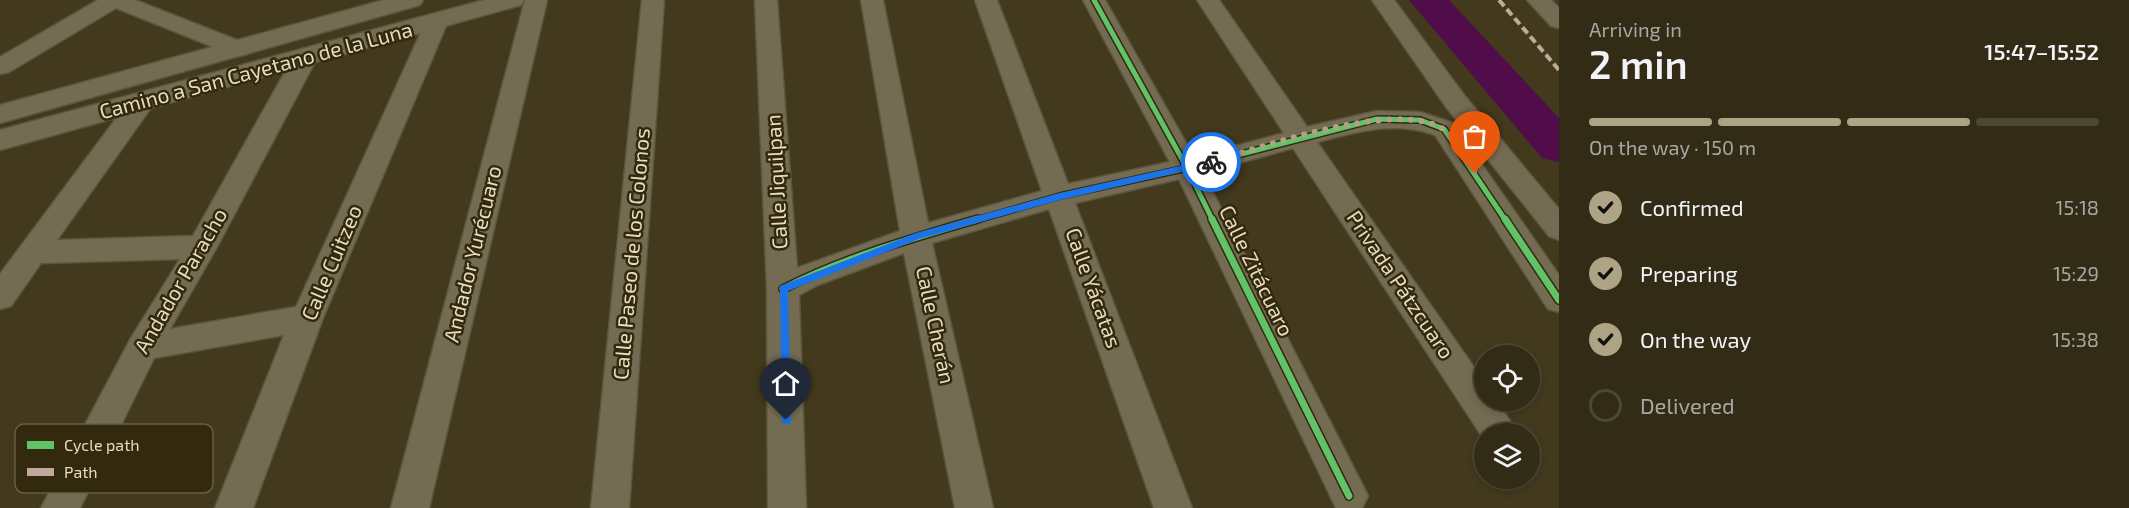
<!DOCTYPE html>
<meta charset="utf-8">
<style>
body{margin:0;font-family:"Exo 2",sans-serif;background:#3a331f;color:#f1f3f6;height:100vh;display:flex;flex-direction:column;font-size:22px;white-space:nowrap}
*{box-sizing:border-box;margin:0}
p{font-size:20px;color:#a8a7a1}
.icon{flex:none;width:33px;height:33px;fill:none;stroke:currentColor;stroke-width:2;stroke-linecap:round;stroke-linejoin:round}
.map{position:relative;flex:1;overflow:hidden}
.panel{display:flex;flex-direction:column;background:#322b16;width:570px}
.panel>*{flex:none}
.tools{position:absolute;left:1474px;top:345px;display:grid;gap:12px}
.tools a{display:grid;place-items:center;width:66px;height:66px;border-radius:50%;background:#322b16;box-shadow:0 3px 9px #0003,0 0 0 2px #4d4735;font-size:30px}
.pin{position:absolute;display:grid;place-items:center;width:51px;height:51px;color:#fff;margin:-62px -26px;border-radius:50% 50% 50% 0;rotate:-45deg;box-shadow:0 0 6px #0007}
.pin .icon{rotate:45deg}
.courier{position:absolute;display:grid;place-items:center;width:60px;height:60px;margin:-30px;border:4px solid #1a73e8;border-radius:50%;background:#fff;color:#222;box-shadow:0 2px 8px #0007}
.headline em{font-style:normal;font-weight:600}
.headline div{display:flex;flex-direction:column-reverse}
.headline{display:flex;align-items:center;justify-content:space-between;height:102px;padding:0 30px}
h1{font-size:39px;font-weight:600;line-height:45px}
.bar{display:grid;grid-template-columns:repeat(4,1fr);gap:9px 6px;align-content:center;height:72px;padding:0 30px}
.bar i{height:8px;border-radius:4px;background:#4d4735}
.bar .active{background:#aea384}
.bar p{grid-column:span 4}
ol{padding:0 30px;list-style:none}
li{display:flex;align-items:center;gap:18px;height:66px}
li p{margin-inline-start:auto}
li .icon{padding:6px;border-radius:50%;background:#aea384;color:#111;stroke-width:4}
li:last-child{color:#a8a7a1}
li i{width:33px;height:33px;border:3px solid #4d4735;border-radius:50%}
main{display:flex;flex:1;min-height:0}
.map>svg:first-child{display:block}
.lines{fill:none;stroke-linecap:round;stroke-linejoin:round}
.river{fill:#500d4a;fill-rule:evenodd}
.street-casing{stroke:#5d563f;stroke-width:3}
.secondary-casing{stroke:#5d563f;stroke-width:3}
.street{fill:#746b53;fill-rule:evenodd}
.secondary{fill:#746b53;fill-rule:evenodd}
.quiet{stroke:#c3a89e;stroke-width:4;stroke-dasharray:8 4;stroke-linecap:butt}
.cycleway-far1-casing{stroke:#32290e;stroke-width:8}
.cycleway-casing{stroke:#32290e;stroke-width:10}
.cycleway-far1{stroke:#61c268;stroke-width:5}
.cycleway{stroke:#61c268;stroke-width:7}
.route{fill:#1a73e8}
.done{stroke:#aea384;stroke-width:6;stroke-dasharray:0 10.8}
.labels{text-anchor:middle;stroke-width:5;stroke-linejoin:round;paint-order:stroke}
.street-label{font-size:21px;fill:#e7dcbc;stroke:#32290e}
.key{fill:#32290e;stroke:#685f42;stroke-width:1.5}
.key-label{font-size:16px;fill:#e7dcbc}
</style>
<main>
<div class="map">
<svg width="1559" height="508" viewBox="0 0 1559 508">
<rect width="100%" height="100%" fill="#43391d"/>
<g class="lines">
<!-- river -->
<polygon class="river" points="1409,0 1449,0 1559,118 1559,162 1542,158"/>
<defs>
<g id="street">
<polygon points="98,0 135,0 247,44 251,49 247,54 239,56 231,54 116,8 9,72 0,74 0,57"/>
<polygon points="525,0 547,0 429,508 391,508"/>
<polygon points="642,0 664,0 629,508 591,508"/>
<path d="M755 0H777L797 268 900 231 861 0H883L928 223 1042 191 975 0H997L1068 184 1170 162 1083 0H1105L1194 157 1284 133 1197 0H1219L1307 127 1377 111 1420 112 1453 123 1559 275V312L1548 309 1435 135C1395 120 1357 132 1317 142L1485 383V400H1497L1518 434H1485V441L1293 148 1203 173 1362 484 1368 496 1362 508H1336L1179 179 1075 203 1192 508H1154L1049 209 932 243 993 508H955L904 253 818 285 799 295 806 508H768L767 289Z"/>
<polygon points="1372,0 1394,0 1464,95 1559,209 1559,240 1549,236 1446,107"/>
<polygon points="1527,0 1551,0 1559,8 1559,28 1551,26"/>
<polygon points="437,14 445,16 448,21 323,318 253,508 215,508 284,335 154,358 80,508 41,508 131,338 180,259 41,263 11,306 0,309 0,274 133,96 142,94 151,96 155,102 57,240 193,236 294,56 298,51 306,49 314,51 318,56 217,247 170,329 296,307 426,21 429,16"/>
</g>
<g id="secondary">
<polygon points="384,0 423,0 420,5 0,123 0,105"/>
<polygon points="484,0 524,0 521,5 0,150 0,130"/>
</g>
</defs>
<!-- street casing -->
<use href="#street" class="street-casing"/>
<!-- secondary casing -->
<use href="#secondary" class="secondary-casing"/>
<!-- street -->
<use href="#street" class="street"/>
<!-- secondary -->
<use href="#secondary" class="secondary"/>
<!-- quiet -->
<polyline class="quiet" points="1499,0 1559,70"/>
<defs>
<g id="cycleway-far1">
<polyline points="1094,0 1187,168 1213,221"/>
<polyline points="973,221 1060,196 1187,168 1377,119 1420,120 1444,129 1506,221"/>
</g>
<g id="cycleway">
<polyline points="1212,219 1349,496"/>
<polyline points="1505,219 1559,300"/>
<path d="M783 289C844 258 912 238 978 219"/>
</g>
</defs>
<!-- cycleway-far1 casing -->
<use href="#cycleway-far1" class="cycleway-far1-casing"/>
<!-- cycleway casing -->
<use href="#cycleway" class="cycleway-casing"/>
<!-- cycleway-far1 -->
<use href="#cycleway-far1" class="cycleway-far1"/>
<!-- cycleway -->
<use href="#cycleway" class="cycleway"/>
</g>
<!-- route -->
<polygon class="route" points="1211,159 1214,160 1214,164 1060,200 919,239 788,291 791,420 790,424 782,424 780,286 916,233 1060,193"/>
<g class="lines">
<!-- done -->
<path class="done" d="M1211 162C1263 147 1396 99 1443 129 1453 136 1467 162 1475 173"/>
</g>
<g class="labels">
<!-- street labels -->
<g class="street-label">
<text transform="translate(256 71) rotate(-15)" y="7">Camino a San Cayetano de la Luna</text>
<text transform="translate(777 182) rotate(-93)" y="7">Calle Jiquilpan</text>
<text transform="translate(473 254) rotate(-76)" y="7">Andador Yurécuaro</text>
<text transform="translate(632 254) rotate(-85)" y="7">Calle Paseo de los Colonos</text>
<text transform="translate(332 263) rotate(-67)" y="7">Calle Cuitzeo</text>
<text transform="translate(1256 271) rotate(64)" y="7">Calle Zitácuaro</text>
<text transform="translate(181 281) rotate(-60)" y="7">Andador Paracho</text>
<text transform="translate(1400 285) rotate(56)" y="7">Privada Pátzcuaro</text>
<text transform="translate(1093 288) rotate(70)" y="7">Calle Yácatas</text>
<text transform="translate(935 325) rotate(78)" y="7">Calle Cherán</text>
</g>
</g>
<!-- legend -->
<rect x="15" y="424" width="198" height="69" rx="9" class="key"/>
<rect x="27" y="441" width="27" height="8" fill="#61c268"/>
<rect x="27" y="468" width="27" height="8" fill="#c3a89e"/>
<g class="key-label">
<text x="64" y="451">Cycle path</text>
<text x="64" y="478">Path</text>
</g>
</svg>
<div class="tools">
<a><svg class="icon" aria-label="locate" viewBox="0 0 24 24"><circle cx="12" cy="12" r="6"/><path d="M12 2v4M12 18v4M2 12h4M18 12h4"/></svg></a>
<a><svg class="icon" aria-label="layers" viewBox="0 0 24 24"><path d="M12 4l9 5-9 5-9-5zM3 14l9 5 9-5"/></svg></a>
</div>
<div class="pin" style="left:1475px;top:173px;background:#ea580c"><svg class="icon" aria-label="bag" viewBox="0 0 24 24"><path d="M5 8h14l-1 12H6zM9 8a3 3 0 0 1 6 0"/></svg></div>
<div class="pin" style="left:786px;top:420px;background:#1f2937"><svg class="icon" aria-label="home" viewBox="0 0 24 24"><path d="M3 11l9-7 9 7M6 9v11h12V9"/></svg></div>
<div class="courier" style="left:1211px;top:162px"><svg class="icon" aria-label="bike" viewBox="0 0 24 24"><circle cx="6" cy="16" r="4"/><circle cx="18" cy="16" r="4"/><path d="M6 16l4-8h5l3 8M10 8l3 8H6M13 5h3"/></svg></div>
</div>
<section class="panel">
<div class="headline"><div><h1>2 min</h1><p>Arriving in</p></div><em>15:47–15:52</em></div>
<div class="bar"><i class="active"></i><i class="active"></i><i class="active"></i><i></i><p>On the way · 150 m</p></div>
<ol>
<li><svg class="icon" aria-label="check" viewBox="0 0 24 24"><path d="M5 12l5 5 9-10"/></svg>Confirmed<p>15:18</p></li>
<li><svg class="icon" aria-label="check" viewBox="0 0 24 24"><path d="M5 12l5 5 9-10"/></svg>Preparing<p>15:29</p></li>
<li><svg class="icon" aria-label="check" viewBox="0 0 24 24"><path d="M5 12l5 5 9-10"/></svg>On the way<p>15:38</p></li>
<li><i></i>Delivered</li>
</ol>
</section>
</main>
